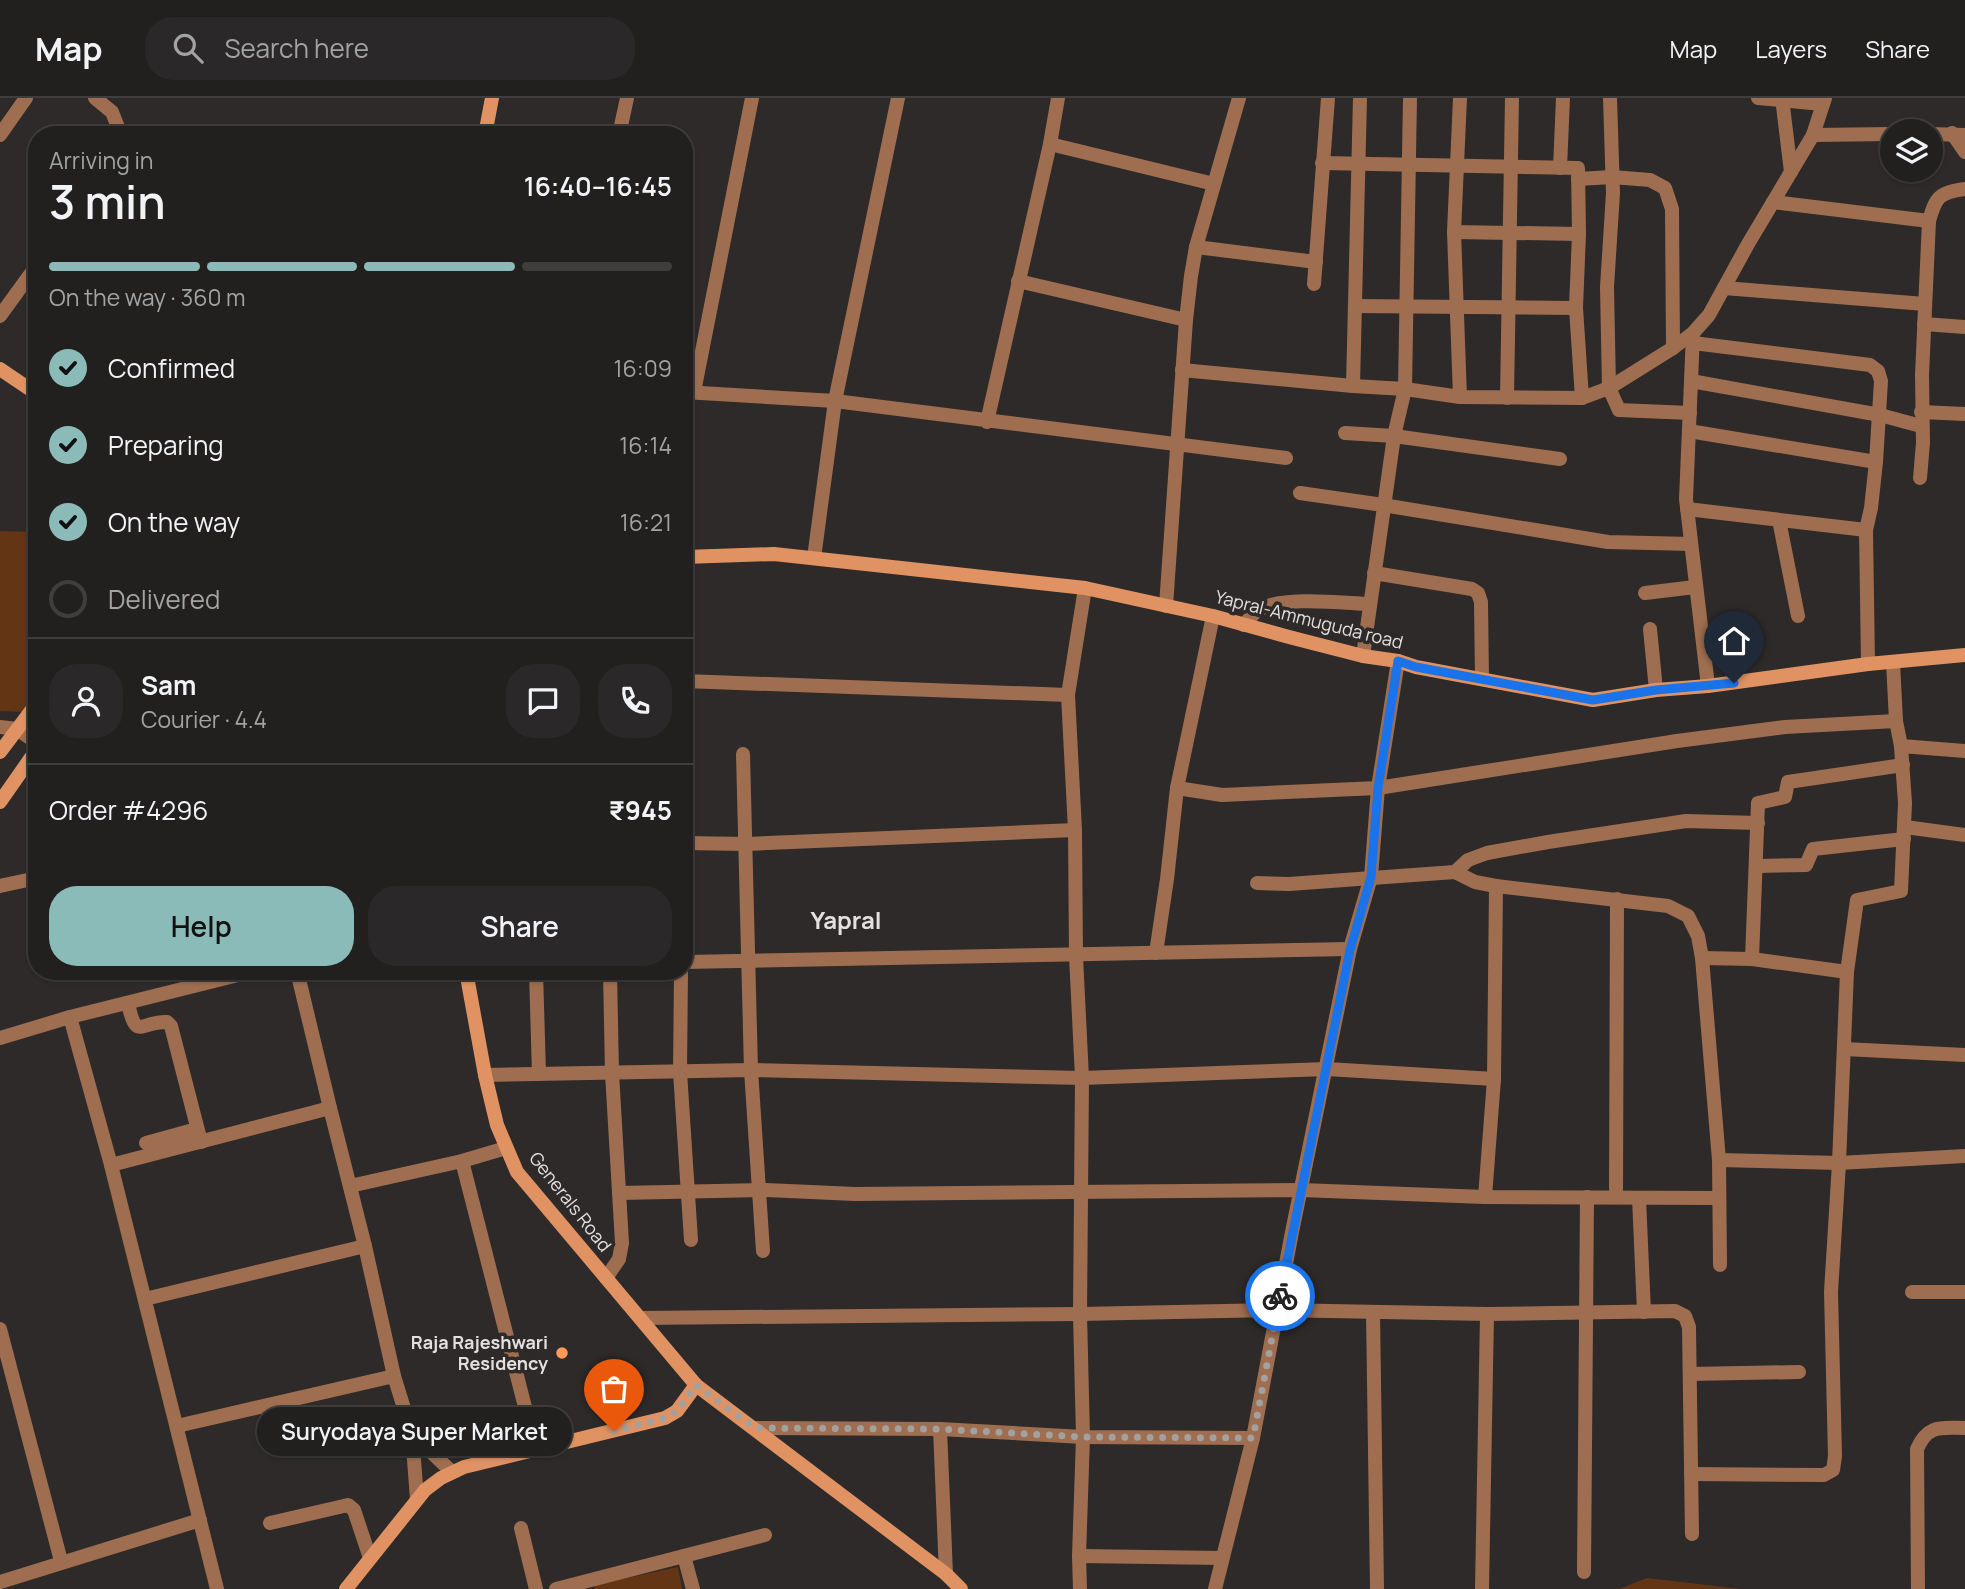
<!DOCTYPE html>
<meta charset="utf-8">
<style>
body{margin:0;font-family:Manrope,sans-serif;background:#2a2828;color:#f1f3f6;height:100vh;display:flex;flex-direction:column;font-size:26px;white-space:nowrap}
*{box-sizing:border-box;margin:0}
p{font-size:23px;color:#a2a3a4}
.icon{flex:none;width:38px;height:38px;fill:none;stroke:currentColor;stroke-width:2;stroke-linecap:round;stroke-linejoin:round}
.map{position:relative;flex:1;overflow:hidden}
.side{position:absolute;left:28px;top:28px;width:665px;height:854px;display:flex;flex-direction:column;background:#22201f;border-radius:28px;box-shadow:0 2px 5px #0004,0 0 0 2px #3f3e3d}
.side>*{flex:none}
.controls{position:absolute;left:1880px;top:21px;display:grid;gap:14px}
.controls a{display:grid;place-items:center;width:63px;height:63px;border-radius:50%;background:#22201f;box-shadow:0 2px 5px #0004,0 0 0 2px #3f3e3d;font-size:35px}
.pin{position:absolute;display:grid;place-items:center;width:60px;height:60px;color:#fff;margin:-72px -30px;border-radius:50% 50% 50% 0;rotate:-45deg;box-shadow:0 0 7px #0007}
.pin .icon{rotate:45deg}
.courier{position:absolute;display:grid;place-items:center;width:70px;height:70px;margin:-35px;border:5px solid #1a73e8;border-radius:50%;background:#fff;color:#222;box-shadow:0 2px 9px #0007}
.bubble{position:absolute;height:49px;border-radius:24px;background:#22201f;box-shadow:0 2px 5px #0004,0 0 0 2px #3f3e3d;font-size:23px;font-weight:600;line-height:49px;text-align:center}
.overview em{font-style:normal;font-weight:600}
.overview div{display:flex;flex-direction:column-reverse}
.overview{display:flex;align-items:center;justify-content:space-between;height:119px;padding:0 21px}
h1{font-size:46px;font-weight:600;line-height:52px}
.bar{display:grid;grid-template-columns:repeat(4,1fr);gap:10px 7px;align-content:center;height:84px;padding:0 21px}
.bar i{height:9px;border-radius:5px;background:#3f3e3d}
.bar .on{background:#8bbbb9}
.bar p{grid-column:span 4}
.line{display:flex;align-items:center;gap:18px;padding:0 21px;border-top:2px solid #3f3e3d}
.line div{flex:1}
.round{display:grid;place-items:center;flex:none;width:74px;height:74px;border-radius:28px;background:#2a2828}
ol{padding:0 21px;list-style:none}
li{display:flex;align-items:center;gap:21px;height:77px}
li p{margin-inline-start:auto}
li .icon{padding:7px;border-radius:50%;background:#8bbbb9;color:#111;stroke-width:4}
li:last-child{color:#a2a3a4}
li i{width:38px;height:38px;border:4px solid #3f3e3d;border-radius:50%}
.primary-button{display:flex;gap:14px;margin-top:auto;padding:14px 21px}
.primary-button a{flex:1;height:80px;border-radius:28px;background:#8bbbb9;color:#111;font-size:28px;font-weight:600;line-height:80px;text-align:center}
.primary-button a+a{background:#2a2828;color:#f1f3f6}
header{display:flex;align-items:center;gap:42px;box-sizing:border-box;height:98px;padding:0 35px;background:#22201f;border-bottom:2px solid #3f3e3d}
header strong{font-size:33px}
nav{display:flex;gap:38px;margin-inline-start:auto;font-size:24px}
.search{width:490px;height:63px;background:#2a2828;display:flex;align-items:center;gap:18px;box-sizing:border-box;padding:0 24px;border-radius:28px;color:#a2a3a4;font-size:26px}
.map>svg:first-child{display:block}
.green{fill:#643515}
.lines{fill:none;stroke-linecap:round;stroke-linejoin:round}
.street{stroke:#9f6e50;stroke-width:14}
.secondary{stroke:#e19262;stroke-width:14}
.done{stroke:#a3a1a0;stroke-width:7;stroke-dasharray:0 12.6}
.route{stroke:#1a73e8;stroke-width:9}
.poi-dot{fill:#ff9b5a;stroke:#2d2a29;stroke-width:2.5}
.labels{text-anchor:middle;stroke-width:7;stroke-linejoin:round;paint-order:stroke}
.street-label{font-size:18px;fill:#e3e1e0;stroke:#2d2a29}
.poi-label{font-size:18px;font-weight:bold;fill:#e3e1e0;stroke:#2d2a29;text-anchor:end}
.district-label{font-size:24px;font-weight:bold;fill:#e3e1e0;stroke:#2d2a29}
</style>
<header>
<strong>Map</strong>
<div class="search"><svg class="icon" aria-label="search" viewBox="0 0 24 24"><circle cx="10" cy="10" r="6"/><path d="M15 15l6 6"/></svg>Search here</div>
<nav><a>Map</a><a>Layers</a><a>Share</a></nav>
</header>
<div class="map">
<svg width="1965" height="1491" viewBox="0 0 1965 1491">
<rect width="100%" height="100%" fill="#2d2a29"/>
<!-- green -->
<g class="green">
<polygon points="0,433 37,434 37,596 25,614 0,613"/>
<polygon points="678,1469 682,1491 595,1491 594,1487"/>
<polygon points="1647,1480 1741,1491 1619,1491"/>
</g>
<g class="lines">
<!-- street -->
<g class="street">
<polyline points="95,0 112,14 121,37"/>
<polyline points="1460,0 1454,134 1460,299"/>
<polyline points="1610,0 1613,95 1607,189 1609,290 1619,312 1690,315"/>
<polyline points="1758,0 1823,6"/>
<polyline points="1782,0 1791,74"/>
<polyline points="1952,35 1965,54"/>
<polyline points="1930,36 1965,37"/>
<polyline points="0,37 26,0"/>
<polyline points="619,37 627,0"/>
<polyline points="1813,37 1892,36"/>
<polyline points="1050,46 1214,86"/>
<polyline points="1322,65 1578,70 1579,136 1576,210 1582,300"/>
<polyline points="1560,70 1563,0"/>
<polyline points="1578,81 1612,79 1650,82 1665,90 1672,111 1673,250"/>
<polyline points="1773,104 1929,123"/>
<polyline points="1454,134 1579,136"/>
<polyline points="1196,149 1316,164"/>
<polyline points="1018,183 1186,222"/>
<polyline points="1314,186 1328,0"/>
<polyline points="1724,190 1925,206"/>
<polyline points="1355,208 1576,210"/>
<polyline points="0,218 37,167"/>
<polyline points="1924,226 1965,229"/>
<polyline points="1693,236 1686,401 1708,588"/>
<polyline points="1693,245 1870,267 1878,273 1881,283 1876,364 1871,410 1866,432 1868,566"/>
<polyline points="1182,272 1353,288 1405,291 1410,0"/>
<polyline points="1691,283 1880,317 1921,328"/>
<polyline points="1353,288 1360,0"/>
<polyline points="684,294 835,303 1286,360"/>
<polyline points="694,294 752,0"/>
<polyline points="1507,300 1512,0"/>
<polyline points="1921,314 1965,316"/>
<polyline points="987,324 1050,46 1058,0"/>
<polyline points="1689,333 1876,364"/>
<polyline points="1345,335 1394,338 1560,361"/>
<path d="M1920 380 1923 345 1922 277 1929 123C1936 98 1939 95 1965 91"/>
<polyline points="1300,395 1383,407 1608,444 1691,446"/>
<polyline points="1687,411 1866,432"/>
<polyline points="36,415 37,414"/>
<polyline points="1779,422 1798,518"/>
<polyline points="814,460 835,303 898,0"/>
<polyline points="1374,475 1472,491 1478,495 1481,504 1482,581"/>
<polyline points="1645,495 1695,489"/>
<polyline points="1166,508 1186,222 1191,178 1196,149 1239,0"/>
<path d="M1244 527C1249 521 1254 514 1260 511 1284 498 1342 505 1370 506"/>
<polyline points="1650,531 1656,592"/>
<polyline points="1363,558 1394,338 1405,291 1460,299 1582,300 1609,290 1673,250 1693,235 1709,217 1748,146 1813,37 1825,0"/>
<polyline points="684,583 1068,597"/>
<polyline points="0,629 17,631 37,645"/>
<polyline points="1901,648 1965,653"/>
<polyline points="743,656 751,972 763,1153"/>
<polyline points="1177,690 1222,697 1378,690 1677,643 1785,629 1896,623"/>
<polyline points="1905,729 1965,737"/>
<polyline points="684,745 747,746 1075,732"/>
<polyline points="1756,768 1806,767 1813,751 1904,741"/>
<polyline points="1455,774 1475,784 1496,788 1668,808 1688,818 1698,838 1702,860 1719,1062 1720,1167"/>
<polyline points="1257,785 1289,786 1455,774 1468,762 1487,755 1548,744 1686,723 1758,725"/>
<polyline points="0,788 37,780"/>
<polyline points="1156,855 1167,781 1177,690 1213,518"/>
<polyline points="1702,860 1752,861 1847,874"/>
<polyline points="1752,861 1758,705 1785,699 1788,684 1903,667"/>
<polyline points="684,864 1350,851"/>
<polyline points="297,873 330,1010 365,1148 394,1278 412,1336 417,1401"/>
<polyline points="536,873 539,976"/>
<polyline points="681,873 680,974 691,1142"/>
<path d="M128 905C136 944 141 923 167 924L171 928 201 1044"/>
<polyline points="70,919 111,1067 217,1491"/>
<polyline points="0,940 70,919 254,873"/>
<polyline points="1844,951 1965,957"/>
<polyline points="485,977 751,972 1082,980 1327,971 1494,981"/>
<polyline points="146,1045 197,1031"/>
<polyline points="1719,1062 1839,1065 1965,1058"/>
<polyline points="462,1063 536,1352"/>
<polyline points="111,1067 330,1010"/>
<polyline points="350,1088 462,1063 506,1050"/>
<polyline points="619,1095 766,1092 855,1096 1301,1092 1485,1099 1718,1100"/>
<polyline points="1485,1099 1494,981 1496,788"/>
<polyline points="1616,1099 1617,801"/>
<polyline points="1639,1100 1644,1214"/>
<polyline points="606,1180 619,1161 622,1145 612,975 610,873"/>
<polyline points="1912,1194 1965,1194"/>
<polyline points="145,1201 365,1148"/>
<polyline points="1373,1214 1377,1491"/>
<polyline points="640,1220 1080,1216 1277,1212 1487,1216 1675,1213 1685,1218 1689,1229 1692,1436"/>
<polyline points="0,1231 61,1463"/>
<polyline points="1690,1276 1799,1274"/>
<polyline points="177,1328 394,1278"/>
<polyline points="755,1330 940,1331 1083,1339 1253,1340"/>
<polyline points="940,1331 946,1476"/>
<polyline points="412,1336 452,1374"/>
<polyline points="1691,1376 1824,1377 1833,1372 1835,1358 1831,1194 1839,1065 1847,874 1857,802 1901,793 1905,705 1901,648 1896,623 1893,564"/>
<polyline points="270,1425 348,1407 354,1412 370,1460"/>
<polyline points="521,1430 536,1491"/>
<polyline points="684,1458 693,1491"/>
<polyline points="1079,1458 1222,1460"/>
<polyline points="1584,1474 1587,1099"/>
<polyline points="0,1484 200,1422"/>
<polyline points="556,1491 765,1437"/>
<polyline points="1080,1491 1079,1458 1083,1339 1080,1216 1082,980 1076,858 1075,732 1068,597 1085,490"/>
<polyline points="1215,1491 1253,1340 1292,1134 1350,851 1371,779 1378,690 1398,563"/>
<polyline points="1482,1491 1487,1216"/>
<path d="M1918 1491 1917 1351C1928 1326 1941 1330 1965 1330"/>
</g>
<!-- secondary -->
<g class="secondary">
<polyline points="485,37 492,0"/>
<polyline points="0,271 37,296"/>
<polyline points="684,459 774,456 1085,490 1213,518 1289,539 1363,558 1398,563 1416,569 1593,602 1656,592 1708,588 1868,566 1965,557"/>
<polyline points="0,654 37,605"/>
<polyline points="0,704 37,651"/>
<polyline points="466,873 485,977 497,1027 517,1074 696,1287 946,1476 961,1491"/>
<polyline points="346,1491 425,1392 441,1380 464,1369 665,1320 677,1313 696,1287"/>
</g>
</g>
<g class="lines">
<!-- done -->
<polyline class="done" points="614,1333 665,1320 677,1313 696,1287 755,1330 940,1331 1083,1339 1253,1340 1280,1198"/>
<!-- route -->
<polyline class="route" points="1280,1198 1350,852 1371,779 1378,690 1398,563 1416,569 1593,602 1656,592 1734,585"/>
</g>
<!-- markers -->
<circle class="poi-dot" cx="562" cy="1255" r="7"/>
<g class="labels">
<!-- street labels -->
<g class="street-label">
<text transform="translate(1309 522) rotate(14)" y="6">Yapral-Ammuguda road</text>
<text transform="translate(570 1104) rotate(52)" y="6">Generals Road</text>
</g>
<!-- poi labels -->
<g class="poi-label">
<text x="548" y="1251">Raja Rajeshwari<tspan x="548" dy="21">Residency</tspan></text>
</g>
<!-- district labels -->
<g class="district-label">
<text x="846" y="831">Yapral</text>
</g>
</g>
</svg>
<div class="controls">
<a><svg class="icon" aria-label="layers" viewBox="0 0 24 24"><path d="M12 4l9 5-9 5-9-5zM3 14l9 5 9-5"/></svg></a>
</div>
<div class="pin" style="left:614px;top:1333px;background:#ea580c"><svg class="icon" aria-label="bag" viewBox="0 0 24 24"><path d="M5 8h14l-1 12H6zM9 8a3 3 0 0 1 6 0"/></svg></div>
<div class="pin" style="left:1734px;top:585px;background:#1f2937"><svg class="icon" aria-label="home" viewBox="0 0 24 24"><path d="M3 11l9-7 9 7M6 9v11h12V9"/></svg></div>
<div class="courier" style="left:1280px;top:1198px"><svg class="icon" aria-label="bike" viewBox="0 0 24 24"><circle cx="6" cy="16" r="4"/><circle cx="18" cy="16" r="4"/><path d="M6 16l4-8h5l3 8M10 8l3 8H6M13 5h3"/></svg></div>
<div class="bubble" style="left:257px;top:1309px;width:315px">Suryodaya Super Market</div>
<section class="side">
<div class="overview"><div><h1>3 min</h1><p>Arriving in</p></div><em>16:40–16:45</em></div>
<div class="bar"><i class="on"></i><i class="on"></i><i class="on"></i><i></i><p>On the way · 360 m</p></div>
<ol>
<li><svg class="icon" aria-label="check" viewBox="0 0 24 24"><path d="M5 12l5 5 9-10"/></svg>Confirmed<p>16:09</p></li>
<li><svg class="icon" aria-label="check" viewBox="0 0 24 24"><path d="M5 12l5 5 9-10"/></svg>Preparing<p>16:14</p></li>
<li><svg class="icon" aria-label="check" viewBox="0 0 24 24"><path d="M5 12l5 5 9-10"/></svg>On the way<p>16:21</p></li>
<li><i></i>Delivered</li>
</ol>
<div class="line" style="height:126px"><a class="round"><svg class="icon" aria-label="person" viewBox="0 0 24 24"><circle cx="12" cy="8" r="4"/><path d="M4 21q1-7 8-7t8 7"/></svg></a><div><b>Sam</b><p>Courier · 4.4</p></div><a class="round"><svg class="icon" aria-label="chat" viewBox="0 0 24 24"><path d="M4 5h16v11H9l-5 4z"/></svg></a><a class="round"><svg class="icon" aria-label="phone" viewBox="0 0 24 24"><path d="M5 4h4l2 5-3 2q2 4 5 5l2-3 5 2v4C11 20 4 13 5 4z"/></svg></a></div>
<div class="line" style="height:91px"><div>Order #4296</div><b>₹945</b></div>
<div class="primary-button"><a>Help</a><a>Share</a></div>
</section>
</div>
